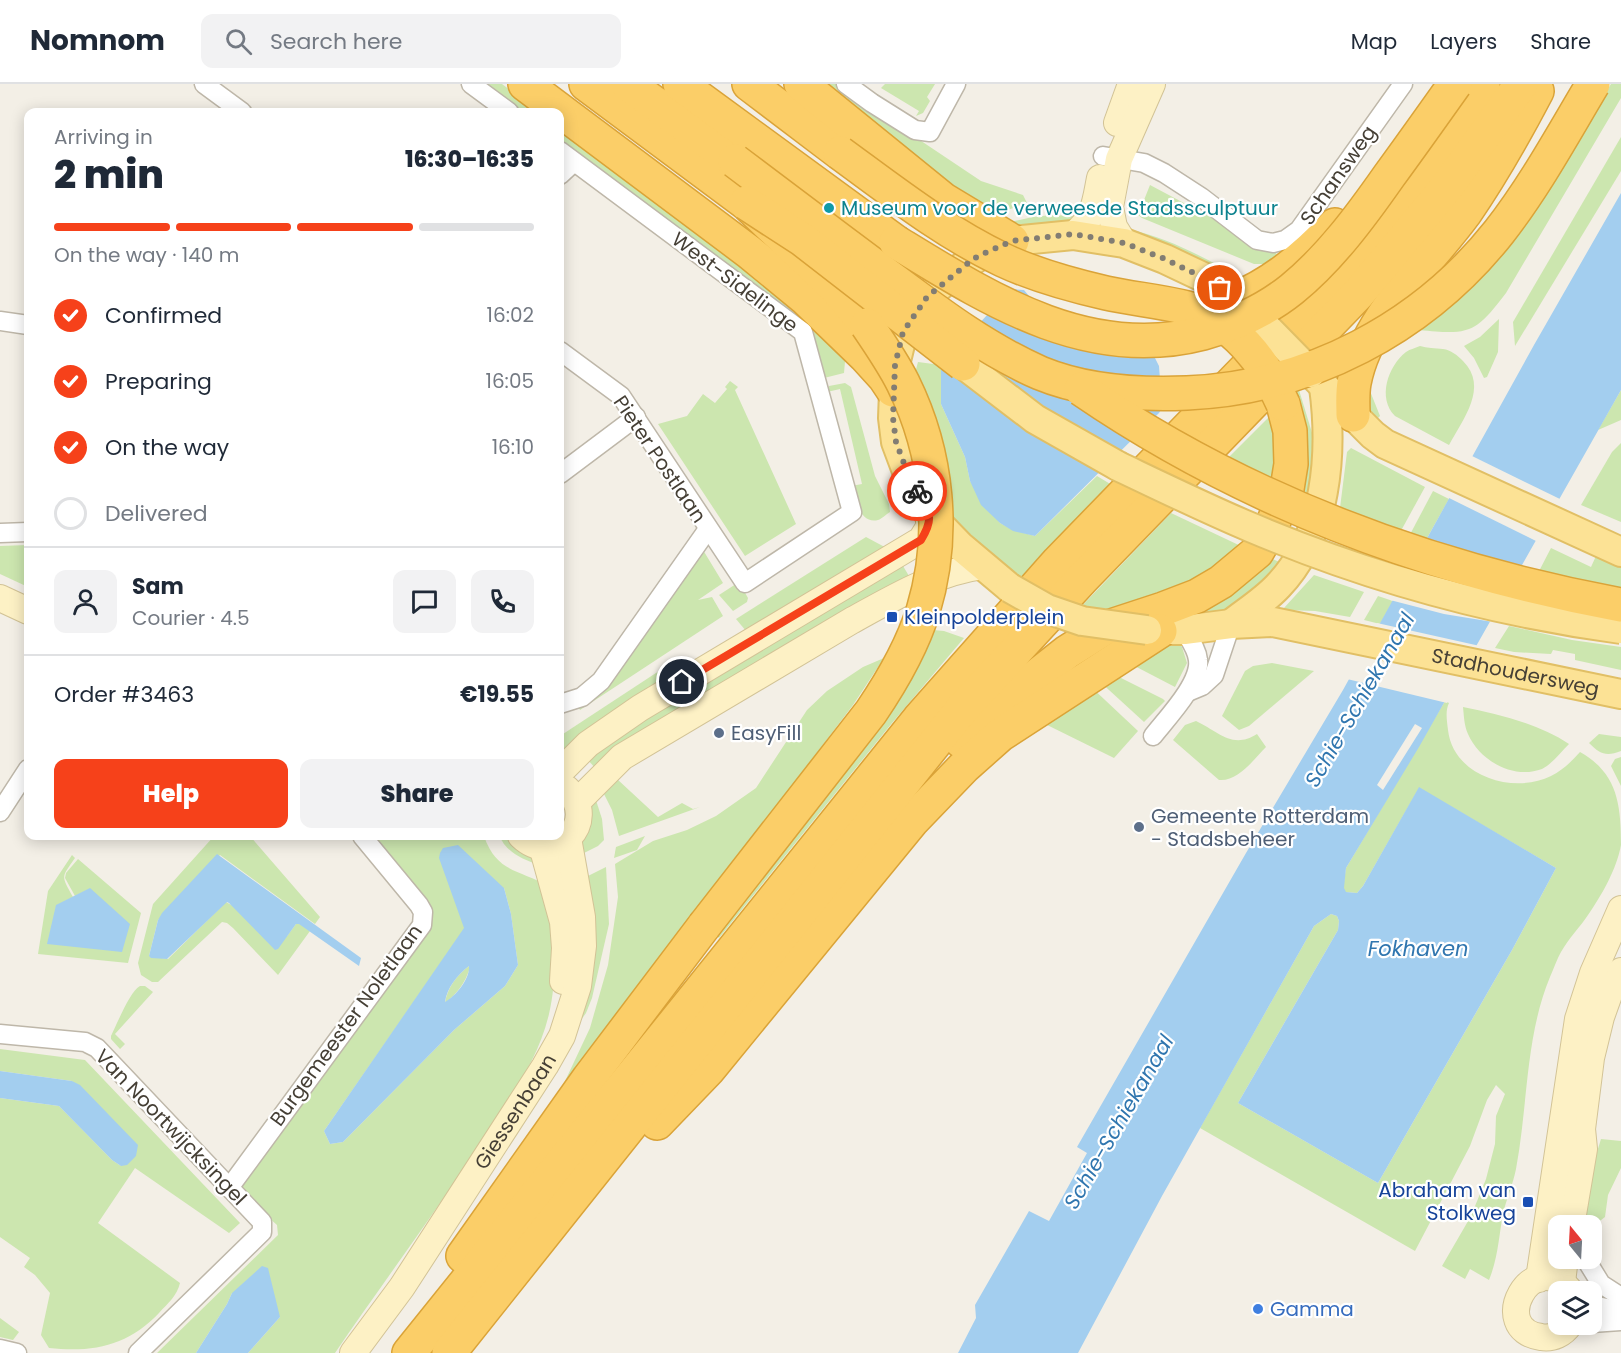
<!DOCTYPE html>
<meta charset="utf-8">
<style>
body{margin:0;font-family:Poppins,sans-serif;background:#f2f2f3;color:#1f2937;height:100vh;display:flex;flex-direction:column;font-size:22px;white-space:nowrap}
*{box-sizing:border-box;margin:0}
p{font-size:20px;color:#747a83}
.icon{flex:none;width:33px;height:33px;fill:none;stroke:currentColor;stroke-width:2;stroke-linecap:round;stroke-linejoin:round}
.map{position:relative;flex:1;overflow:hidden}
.sheet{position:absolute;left:24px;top:24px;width:540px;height:732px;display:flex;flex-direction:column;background:#fff;border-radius:12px;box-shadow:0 3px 15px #0003}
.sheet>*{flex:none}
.needle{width:39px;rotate:342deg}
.tools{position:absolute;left:1548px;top:1131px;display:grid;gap:12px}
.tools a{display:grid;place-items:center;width:54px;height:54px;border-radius:12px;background:#fff;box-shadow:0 3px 15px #0003;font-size:30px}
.pin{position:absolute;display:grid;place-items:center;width:51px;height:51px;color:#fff;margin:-26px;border:3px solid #fff;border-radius:50%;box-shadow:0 2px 6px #0007}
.courier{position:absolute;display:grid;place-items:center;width:60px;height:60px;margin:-30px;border:4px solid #f6411a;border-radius:50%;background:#fff;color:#222;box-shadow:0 2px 8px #0007}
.overview em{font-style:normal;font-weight:800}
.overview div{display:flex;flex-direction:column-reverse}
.overview{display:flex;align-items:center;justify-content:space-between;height:102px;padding:0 30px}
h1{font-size:39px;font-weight:800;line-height:45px}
.bar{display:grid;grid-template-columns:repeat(4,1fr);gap:9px 6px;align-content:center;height:72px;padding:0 30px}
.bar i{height:8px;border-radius:4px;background:#e0e1e3}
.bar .selected{background:#f6411a}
.bar p{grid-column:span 4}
.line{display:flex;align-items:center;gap:15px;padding:0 30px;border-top:2px solid #e0e1e3}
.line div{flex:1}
.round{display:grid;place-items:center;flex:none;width:63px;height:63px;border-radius:12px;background:#f2f2f3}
ol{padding:0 30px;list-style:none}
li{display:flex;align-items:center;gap:18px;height:66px}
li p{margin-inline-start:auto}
li .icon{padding:6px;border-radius:50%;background:#f6411a;color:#fff;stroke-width:4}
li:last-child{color:#747a83}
li i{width:33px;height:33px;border:3px solid #e0e1e3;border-radius:50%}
.button{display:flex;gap:12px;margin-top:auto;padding:12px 30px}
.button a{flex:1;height:69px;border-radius:12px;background:#f6411a;color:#fff;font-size:24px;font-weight:800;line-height:69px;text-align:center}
.button a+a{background:#f2f2f3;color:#1f2937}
header{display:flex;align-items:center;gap:36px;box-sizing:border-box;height:84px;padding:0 30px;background:#fff;border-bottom:2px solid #e0e1e3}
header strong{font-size:28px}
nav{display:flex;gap:33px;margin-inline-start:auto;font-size:21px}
.search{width:420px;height:54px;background:#f2f2f3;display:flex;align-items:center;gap:15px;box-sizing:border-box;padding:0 21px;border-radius:12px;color:#747a83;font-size:22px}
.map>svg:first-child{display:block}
.green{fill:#cce6af;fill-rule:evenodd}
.water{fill:#a3ceef;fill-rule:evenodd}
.pier{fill:#f3efe6}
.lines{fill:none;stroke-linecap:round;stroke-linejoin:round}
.street-casing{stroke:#beb7a9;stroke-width:21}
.secondary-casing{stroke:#d2c396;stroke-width:28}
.primary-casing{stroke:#e1bf65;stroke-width:32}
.highway-casing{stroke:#daa338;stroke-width:36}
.street{stroke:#fff;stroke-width:18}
.secondary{stroke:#fdf1c5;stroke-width:26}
.primary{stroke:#fce295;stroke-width:28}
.highway{stroke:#fbce68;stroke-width:33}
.primary-bridge-casing{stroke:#e1bf65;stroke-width:32;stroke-linecap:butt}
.highway-bridge-casing{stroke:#daa338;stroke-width:36;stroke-linecap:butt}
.primary-bridge{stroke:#fce295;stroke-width:28}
.highway-bridge{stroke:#fbce68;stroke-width:33}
.done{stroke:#827d73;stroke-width:6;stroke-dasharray:0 10.8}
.route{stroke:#f6411a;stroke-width:8}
.culture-dot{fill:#0f9aa8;stroke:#fff;stroke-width:2}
.transit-dot{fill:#1a4fb4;stroke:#fff;stroke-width:2}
.service-dot{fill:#5c6f8a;stroke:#fff;stroke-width:2}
.shop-dot{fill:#3f7fe0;stroke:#fff;stroke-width:2}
.labels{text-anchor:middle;stroke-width:4.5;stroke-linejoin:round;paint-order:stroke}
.street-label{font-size:20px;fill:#453f35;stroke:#fff}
.culture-label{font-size:20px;fill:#0d838f;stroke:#fff;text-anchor:start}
.transit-label{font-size:20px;fill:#164399;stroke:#fff;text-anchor:start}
.service-label{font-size:20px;fill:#4e5e75;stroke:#fff;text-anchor:start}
.shop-label{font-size:20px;fill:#366cbe;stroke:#fff;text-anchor:start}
.water-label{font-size:21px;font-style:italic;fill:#3076af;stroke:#fff}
</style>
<header>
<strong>Nomnom</strong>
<div class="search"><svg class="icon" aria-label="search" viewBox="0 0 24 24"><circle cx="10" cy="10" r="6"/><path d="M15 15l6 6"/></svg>Search here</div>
<nav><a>Map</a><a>Layers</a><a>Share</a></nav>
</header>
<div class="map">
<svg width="1621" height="1269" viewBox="0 0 1621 1269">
<rect width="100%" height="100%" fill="#f3efe6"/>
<!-- green -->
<g class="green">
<polygon points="484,0 502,0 540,28 523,28"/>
<polygon points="827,0 836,0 981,97 1023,111 1027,119 999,129 982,126"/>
<polygon points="885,0 935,0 927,13 930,17 923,29 916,32 919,27 881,4"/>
<path d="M1611 0H1621V14L1506 209C1475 250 1469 251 1419 246L1462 211 1541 116Z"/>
<polygon points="560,43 728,170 846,266 844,289 824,294 809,246 700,160 560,56"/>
<polygon points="1621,53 1621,87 1515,262 1513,238"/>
<polygon points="1150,101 1261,160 1275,162 1277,173 1268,180 1254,180 1142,134 1138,131"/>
<polygon points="1052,131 1074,132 1075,137 1019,147 1006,139 1033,133"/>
<path d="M1128 145C1170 154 1206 175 1244 195L1238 201Z"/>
<polygon points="1499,235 1498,268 1487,293 1484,294 1474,274 1464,262 1480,253"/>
<path d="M1420 262C1427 264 1435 264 1443 265 1451 266 1457 271 1463 277 1489 303 1463 335 1449 361L1395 332C1377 314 1388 282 1406 268 1410 265 1416 264 1420 262Z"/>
<polygon points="918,278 941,281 941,320 965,373 970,397 1000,439 1013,446 1035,452 1097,392 1112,401 1017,497 949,439 915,289"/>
<polygon points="730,297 738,303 735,306 796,440 745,472 658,340 687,332 703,310 715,319 727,305 725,303"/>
<path d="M845 299 851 303 875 392 889 420 890 428C886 430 882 435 878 436 860 441 854 413 851 402L862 400 840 305 827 308 829 302Z"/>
<polygon points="1359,305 1370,307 1380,332 1378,334 1369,326"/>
<polygon points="1299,306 1313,352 1319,377 1311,420 1300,415 1293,308"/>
<polygon points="1621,306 1621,336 1598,346"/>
<polygon points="1275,327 1276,405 1224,378"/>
<polygon points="1621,359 1621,438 1581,421 1612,368"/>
<polygon points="1351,364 1425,403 1397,454 1339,432 1347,368"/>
<polygon points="1433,407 1449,415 1422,463 1406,458"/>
<polygon points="1171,429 1245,464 1219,489 1112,536 1078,526"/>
<polygon points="866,453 894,468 746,547 736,535"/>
<polygon points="28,461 28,503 0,490 0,462"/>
<polygon points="1551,464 1591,483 1596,472 1621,483 1621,508 1537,491"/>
<polygon points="703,466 723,499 698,516 712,513 723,532 580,626 577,621"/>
<polygon points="1270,474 1289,482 1231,526 1181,539"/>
<polygon points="900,477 912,497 598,687 586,674 619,647"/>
<polygon points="1314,491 1364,508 1350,533 1315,527 1285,526 1284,524"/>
<polygon points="739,498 748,514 747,518 733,527 719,511"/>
<polygon points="1378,512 1393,517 1380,540 1364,536"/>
<polygon points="1509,542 1572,556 1621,563 1621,586 1575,576 1575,570 1553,566 1551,570 1514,568 1495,564"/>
<polygon points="933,546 944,547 964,554 892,639 719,854 710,846"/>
<polygon points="1176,558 1182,563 1187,579 1175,603 1125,577"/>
<polygon points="884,574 853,621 633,912 550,1029 590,944 608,881 618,813 615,780 653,757 687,746 716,732 756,704 807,626 827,607 863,583"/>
<polygon points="1272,579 1314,587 1249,642 1239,646 1222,632 1245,587 1253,582"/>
<polygon points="659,587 662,598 572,668 560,663 560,655 563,650"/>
<polygon points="1109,588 1163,615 1165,617 1144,638 1097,595"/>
<polygon points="1089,601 1138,647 1114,674 1039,637"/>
<path d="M1445 617 1449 619C1445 627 1447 637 1448 646 1453 692 1513 711 1551 692 1563 686 1571 678 1580 668 1617 689 1621 719 1621 761 1617 784 1602 811 1588 831 1580 843 1569 854 1561 868 1557 875 1554 884 1550 893 1525 953 1528 1022 1516 1085 1513 1100 1507 1114 1503 1129 1499 1152 1498 1174 1489 1196L1470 1185 1465 1195 1442 1182 1471 1132 1486 1095 1495 1060 1496 1032 1505 1010 1496 1001 1487 1016 1470 1062 1415 1167 1200 1044 1314 842 1331 830 1337 832 1339 837 1338 846 1238 1019 1378 1099 1512 866 1556 784 1419 704 1363 802 1357 809 1345 808 1343 804 1346 784Z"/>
<path d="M1463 623C1499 630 1539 640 1569 660 1561 668 1552 680 1542 685 1513 696 1479 676 1468 650 1464 641 1464 632 1463 623Z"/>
<path d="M1196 637C1218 647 1232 666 1257 650L1266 663C1254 675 1238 698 1219 696L1173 656 1185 641Z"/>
<path d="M1599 650 1621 653V667C1606 673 1600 670 1589 659Z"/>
<polygon points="1621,673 1621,702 1611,682 1615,675"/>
<polygon points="617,695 658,733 682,719 693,725 700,723 619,752 612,726 600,702"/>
<polygon points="594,710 602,735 604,756 598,762 576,773 586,726"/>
<polygon points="214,752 250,752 320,833 315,840 220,771 158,836 149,872 168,875 226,818 287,852 296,840 299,839 310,847 278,891 233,844 227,839 222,838 158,898 152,898 141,891 138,879 153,820"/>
<path d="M365 752H484C497 790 521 785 549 803 553 848 559 886 549 930 538 977 509 1016 483 1055 436 1128 384 1197 335 1269H248L280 1233 232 1209 227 1220 196 1269H157L278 1151 277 1141C265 1130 240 1114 242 1096L431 835ZM504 804 511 830 518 881 505 902 454 946 343 1058 330 1060 324 1047 465 844Z"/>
<path d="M500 752H513L539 781C524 776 505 768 500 752Z"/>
<polygon points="645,752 637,766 614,774 616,763"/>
<path d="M72 771 75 774C61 794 61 791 73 813L56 822 91 804 75 812 65 794 66 789 78 775 141 829 128 879 38 870 48 807Z"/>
<polygon points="606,783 609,840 592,914 586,929 562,963 582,795"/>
<path d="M469 882 470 883C466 898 457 910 445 919 447 904 457 891 469 882Z"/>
<path d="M140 902H145L153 908 115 950 125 960 120 965 111 955V952C117 940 130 907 140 902Z"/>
<path d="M0 965 85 976 240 1139 229 1149 135 1084 98 1139 180 1199C177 1212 168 1219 159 1229 129 1261 94 1269 49 1264L41 1251 50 1209 35 1191 24 1183 30 1174 0 1153V1014L59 1022 112 1076 121 1082 72 997 0 987Z"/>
<polygon points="1601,1055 1621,1057 1621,1084 1608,1111 1605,1133 1592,1143 1592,1142 1584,1142 1586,1104"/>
<polygon points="0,1234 19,1248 13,1256 0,1253"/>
</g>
<!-- water -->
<g class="water">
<polygon points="1621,109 1621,306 1419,663 1346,784 1344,804 1346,808 1357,809 1363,802 1419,703 1556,784 1512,866 1378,1099 1238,1019 1338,846 1339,837 1337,832 1331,830 1314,842 1162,1112 1078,1269 958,1269 976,1234 975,1221 1029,1127 1049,1137 1087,1069 1077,1063 1246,769 1343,606 1534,261"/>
<polygon points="1011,205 1024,206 1034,218 1153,270 1159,282 1162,324 1159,329 1035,452 1013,447 1000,439 981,421 970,397 965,373 941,320 941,281"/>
<path d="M458 761 504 804 511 830 518 881 505 902 454 946 343 1058 330 1060 324 1047 464 844 439 774 440 769 443 764ZM469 882C470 895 456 912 445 918 447 904 457 891 469 882Z"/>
<polygon points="217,770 361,874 359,882 299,840 296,840 278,865 275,866 229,819 227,818 167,875 151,874 149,872 158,836 162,829"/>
<polygon points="90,804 130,840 122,868 47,860 56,821"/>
<polygon points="0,987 72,997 80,1001 138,1061 136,1072 127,1081 121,1082 112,1076 59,1022 0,1014"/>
<polygon points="262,1182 268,1184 280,1233 248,1269 196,1269 227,1220 232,1209"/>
</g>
<!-- pier -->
<g class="pier">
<polygon points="1470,371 1562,416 1538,458 1447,413"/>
<polygon points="1403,492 1505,517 1493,538 1444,530 1390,516"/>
<polygon points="1377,539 1480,562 1447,619 1347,595"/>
<polygon points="1415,640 1422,644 1383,706 1377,701"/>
</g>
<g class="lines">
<defs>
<g id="street">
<polyline points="204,0 242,28"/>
<polyline points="471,0 509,28"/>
<polyline points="846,0 872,19 915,46 930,48 956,0"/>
<polyline points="560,67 803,248 852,428 745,499 621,312 560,267"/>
<polyline points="1103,72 1144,79 1164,89 1201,113 1257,156 1273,159 1285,156 1299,146 1403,0"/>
<polyline points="560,91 574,78"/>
<polyline points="0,237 28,241"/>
<polyline points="560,390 636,333"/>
<polyline points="0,449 28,448"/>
<polyline points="1190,607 1202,602 1214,591 1231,540"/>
<polyline points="560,620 582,613 601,597 708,445"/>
<path d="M1153 652C1167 634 1201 599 1198 576 1197 565 1189 555 1184 546"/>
<polyline points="0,728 28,685"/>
<polyline points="0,950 85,958 97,964 262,1138 262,1148 138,1269"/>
<polyline points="229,1104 422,841 423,828 419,821 362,752"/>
<polyline points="1585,1174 1601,1200 1621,1213"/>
<polyline points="1592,1221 1621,1227"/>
<polyline points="1592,1239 1621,1237"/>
<polyline points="0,1265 17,1269"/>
</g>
<g id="secondary">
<polyline points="1117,39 1131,0"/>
<path d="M1073 151C1095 134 1095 119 1100 94"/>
<polyline points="1124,159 1114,143 1110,123 1119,75 1152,0"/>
<polyline points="0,514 28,527"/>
<polyline points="560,688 588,660 640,624 921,456 929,443 929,430"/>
<path d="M577 718 622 673 851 537C891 515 936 488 982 482"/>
<path d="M521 752C554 784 601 738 567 705"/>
<polyline points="542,762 563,838 565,864 563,897"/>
<polyline points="1571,1142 1584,1065 1582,1045 1591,974 1601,933 1613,899 1621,887"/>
<polyline points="1539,1195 1578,935 1593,889 1621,825"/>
<polyline points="1562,1198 1565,1174"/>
<path d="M1570 1240C1563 1250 1553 1255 1541 1253 1487 1246 1532 1159 1571 1208"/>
<path id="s1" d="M353 1269 402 1203 545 982 562 952 578 902 583 862 582 833 568 754"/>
</g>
<g id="primary">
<polyline points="963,280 1035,335 1118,382"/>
<polyline points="1311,289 1373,351 1385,360 1621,468"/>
<polyline points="1010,504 960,462 929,430 908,390 896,358 893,334 895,281 903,248 927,213 955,188 979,172 1012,157 1073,151 1124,159 1165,175 1205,194 1235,215 1251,230"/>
<path d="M1231 540C1246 528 1264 517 1278 502 1327 451 1333 370 1324 303"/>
<path id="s2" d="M1147 546H1184L1231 540 1273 538 1621 610"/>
</g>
<g id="highway">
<polyline points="525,0 749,168 805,214 865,272 885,294 893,306"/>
<polyline points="586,0 746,119 835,203 867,241"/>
<polyline points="628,0 735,77"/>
<polyline points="680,0 896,158"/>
<polyline points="749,0 840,69"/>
<polyline points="801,0 944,116 1012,157"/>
<path d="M1235 215C1275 199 1307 171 1335 141"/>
<path d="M1353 331C1353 321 1352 310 1354 299 1366 234 1427 181 1465 129 1492 90 1515 49 1537 7"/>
<polyline points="961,657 1006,616 1067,568 1105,544 1163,525 1197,512 1221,498 1257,468 1271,444 1287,405 1291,380 1290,347 1283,320"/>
<polyline points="657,1039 708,986 912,737 964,683 1000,651 1160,547"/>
<polyline points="463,1172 589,994 704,842"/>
<path d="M409 1269 919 635 1058 478 1332 196C1386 134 1436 68 1483 0"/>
<polyline points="449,1269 962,625 1082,495 1358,210 1446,104 1521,0"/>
</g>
</defs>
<!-- street casing -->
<use href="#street" class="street-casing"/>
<!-- secondary casing -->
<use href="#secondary" class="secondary-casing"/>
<!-- primary casing -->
<use href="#primary" class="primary-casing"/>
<!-- highway casing -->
<use href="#highway" class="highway-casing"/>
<!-- street -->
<use href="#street" class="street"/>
<!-- secondary -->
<use href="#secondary" class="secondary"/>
<!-- primary -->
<use href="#primary" class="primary"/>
<!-- highway -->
<use href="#highway" class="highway"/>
<defs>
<g id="primary-bridge">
<polyline points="1266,243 1311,289"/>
<path d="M1118 382C1162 403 1205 424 1250 443 1368 493 1494 528 1621 545"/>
<polyline points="1010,504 1047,525 1082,537 1147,546"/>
</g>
<g id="highway-bridge">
<path d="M840 69C892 107 944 148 1003 176 1035 191 1071 201 1106 209 1133 215 1160 217 1187 224 1233 236 1265 278 1283 320"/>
<path d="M735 77C784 114 834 152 884 189 934 226 983 264 1040 289 1086 308 1138 311 1187 309 1309 304 1423 244 1499 148 1535 102 1563 50 1593 0"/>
<polyline points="746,119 803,156 963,280"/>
<path d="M896 158C989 215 1088 279 1203 249 1235 240 1266 226 1292 205 1330 174 1361 132 1389 92 1411 62 1433 31 1455 0"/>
<path d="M1081 305C1243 416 1428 485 1621 521"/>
<path d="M704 842 871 628C892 597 912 563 923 527 946 451 938 370 903 299 893 279 880 260 867 241"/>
</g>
</defs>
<!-- primary-bridge casing -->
<use href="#primary-bridge" class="primary-bridge-casing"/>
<!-- highway-bridge casing -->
<use href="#highway-bridge" class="highway-bridge-casing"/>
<!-- primary-bridge -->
<use href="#primary-bridge" class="primary-bridge"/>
<!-- highway-bridge -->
<use href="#highway-bridge" class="highway-bridge"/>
</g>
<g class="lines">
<!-- done -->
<polyline class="done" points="917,407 908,390 896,358 893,334 895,281 903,248 927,213 967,180 978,172 1012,157 1073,150 1124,159 1165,175 1204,194 1220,204"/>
<!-- route -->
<path class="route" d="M682 598 921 456C935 433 929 429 917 407"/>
</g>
<!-- markers -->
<circle class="culture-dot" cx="829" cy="124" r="6"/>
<g class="transit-dot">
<rect x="886" y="527" width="12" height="12" rx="3"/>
<rect x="1522" y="1112" width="12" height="12" rx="3"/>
</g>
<g class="service-dot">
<circle cx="719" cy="649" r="6"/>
<circle cx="1139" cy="743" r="6"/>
</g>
<circle class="shop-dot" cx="1258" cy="1225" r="6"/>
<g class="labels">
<!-- street labels -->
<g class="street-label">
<text transform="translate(1338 91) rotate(-55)" y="7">Schansweg</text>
<text transform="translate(735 198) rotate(37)" y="7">West-Sidelinge</text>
<text transform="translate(660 375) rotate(56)" y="7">Pieter Postlaan</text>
<text dy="7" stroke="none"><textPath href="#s2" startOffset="374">Stadhoudersweg</textPath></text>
<text transform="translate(346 941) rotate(-54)" y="7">Burgemeester Noletlaan</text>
<text dy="7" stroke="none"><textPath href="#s1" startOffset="291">Giessenbaan</textPath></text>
<text transform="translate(171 1043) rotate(46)" y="7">Van Noortwijcksingel</text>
</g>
<!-- culture labels -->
<g class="culture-label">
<text x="841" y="131">Museum voor de verweesde Stadssculptuur</text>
</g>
<!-- transit labels -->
<g class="transit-label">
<text x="904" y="540">Kleinpolderplein</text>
<text x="1516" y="1113" text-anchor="end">Abraham van<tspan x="1516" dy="23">Stolkweg</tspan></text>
</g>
<!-- service labels -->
<g class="service-label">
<text x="731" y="656">EasyFill</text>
<text x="1151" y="739">Gemeente Rotterdam<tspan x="1151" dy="23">- Stadsbeheer</tspan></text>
</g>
<!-- shop labels -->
<g class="shop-label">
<text x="1270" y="1232">Gamma</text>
</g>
<!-- water labels -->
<g class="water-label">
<text transform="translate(1360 616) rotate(-60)" y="7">Schie-Schiekanaal</text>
<text x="1418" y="872">Fokhaven</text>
<text transform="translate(1119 1038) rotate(-60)" y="7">Schie-Schiekanaal</text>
</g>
</g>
</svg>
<div class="tools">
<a><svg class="needle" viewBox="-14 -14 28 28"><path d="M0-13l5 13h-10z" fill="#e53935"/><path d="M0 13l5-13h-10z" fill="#747a83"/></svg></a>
<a><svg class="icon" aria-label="layers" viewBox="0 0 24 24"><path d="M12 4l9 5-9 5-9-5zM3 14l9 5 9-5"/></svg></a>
</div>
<div class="pin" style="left:1220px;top:204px;background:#ea580c"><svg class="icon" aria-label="bag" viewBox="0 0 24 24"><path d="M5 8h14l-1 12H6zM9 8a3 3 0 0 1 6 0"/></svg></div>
<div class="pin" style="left:682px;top:598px;background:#1f2937"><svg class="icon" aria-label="home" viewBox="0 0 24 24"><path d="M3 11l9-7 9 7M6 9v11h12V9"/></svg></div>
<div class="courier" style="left:917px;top:407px"><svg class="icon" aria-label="bike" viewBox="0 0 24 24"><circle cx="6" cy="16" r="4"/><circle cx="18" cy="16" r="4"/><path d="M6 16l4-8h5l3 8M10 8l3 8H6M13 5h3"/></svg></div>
<section class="sheet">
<div class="overview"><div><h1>2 min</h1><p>Arriving in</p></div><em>16:30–16:35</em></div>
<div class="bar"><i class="selected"></i><i class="selected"></i><i class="selected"></i><i></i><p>On the way · 140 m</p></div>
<ol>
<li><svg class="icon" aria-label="check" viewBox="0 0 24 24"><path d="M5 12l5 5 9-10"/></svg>Confirmed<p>16:02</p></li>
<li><svg class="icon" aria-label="check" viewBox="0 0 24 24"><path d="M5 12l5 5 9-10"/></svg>Preparing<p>16:05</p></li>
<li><svg class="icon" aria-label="check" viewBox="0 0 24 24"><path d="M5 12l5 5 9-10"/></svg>On the way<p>16:10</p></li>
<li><i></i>Delivered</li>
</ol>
<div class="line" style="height:108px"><a class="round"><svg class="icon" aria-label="person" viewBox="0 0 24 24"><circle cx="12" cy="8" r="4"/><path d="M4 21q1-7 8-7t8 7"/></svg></a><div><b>Sam</b><p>Courier · 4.5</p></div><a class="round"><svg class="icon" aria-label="chat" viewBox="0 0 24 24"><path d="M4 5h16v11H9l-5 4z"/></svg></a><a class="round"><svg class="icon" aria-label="phone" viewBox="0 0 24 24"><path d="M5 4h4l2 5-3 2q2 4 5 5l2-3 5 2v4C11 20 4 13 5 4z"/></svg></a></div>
<div class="line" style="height:78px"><div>Order #3463</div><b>€19.55</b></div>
<div class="button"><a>Help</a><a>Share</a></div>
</section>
</div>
